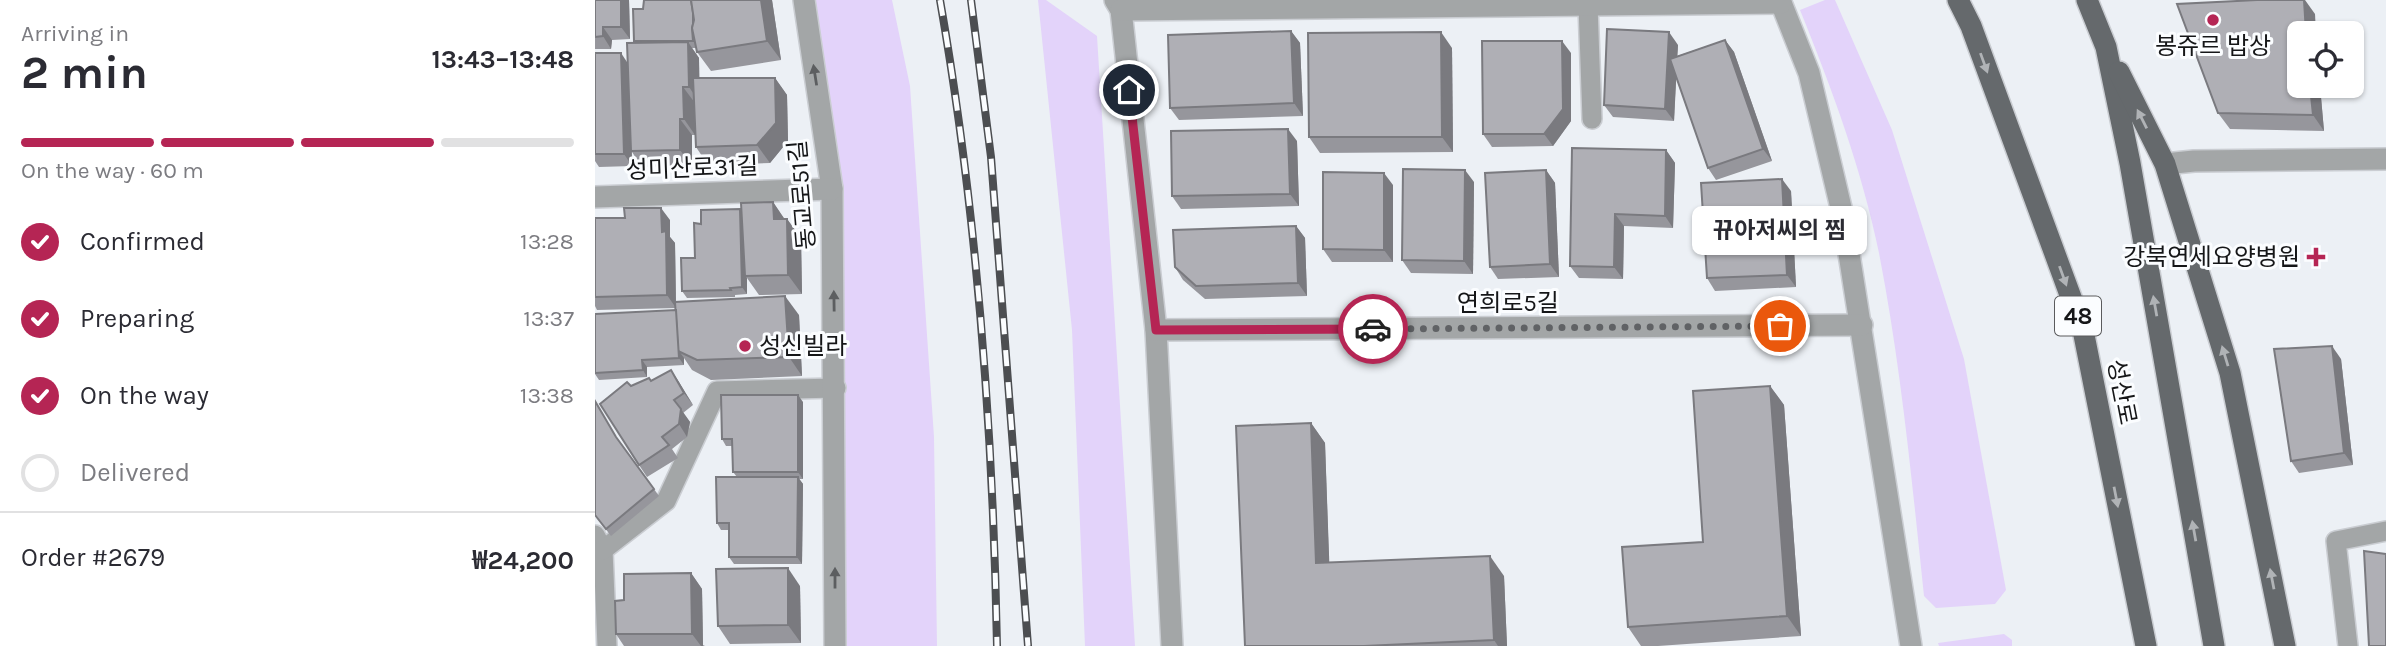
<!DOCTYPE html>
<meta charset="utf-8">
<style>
body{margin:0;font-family:Karla,"Noto Sans KR",sans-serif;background:#f2f2f3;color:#2b2b33;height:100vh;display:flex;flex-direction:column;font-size:26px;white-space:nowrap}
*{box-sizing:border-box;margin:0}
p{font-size:23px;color:#7c7c81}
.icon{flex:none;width:38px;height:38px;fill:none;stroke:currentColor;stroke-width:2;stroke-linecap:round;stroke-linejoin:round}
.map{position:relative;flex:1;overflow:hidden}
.drawer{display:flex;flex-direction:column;background:#fff;width:595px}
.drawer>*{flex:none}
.tools{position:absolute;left:1692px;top:21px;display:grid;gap:14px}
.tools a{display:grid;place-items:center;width:77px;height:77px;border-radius:10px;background:#fff;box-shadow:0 2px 5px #0004;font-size:35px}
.pin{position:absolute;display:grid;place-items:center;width:60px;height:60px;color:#fff;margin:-30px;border:4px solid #fff;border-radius:50%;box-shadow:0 2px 7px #0007}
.courier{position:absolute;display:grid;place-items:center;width:70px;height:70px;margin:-35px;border:5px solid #b52554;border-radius:50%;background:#fff;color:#222;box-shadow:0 2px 9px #0007}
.bubble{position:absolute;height:49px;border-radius:10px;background:#fff;box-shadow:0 2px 5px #0004;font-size:23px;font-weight:700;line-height:49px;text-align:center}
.head em{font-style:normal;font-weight:700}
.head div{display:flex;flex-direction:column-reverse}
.head{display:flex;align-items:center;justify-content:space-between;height:119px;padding:0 21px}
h1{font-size:46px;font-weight:700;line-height:52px}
.bar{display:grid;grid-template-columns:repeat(4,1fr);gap:10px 7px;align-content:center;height:84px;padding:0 21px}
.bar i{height:9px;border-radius:5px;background:#e1e1e2}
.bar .selected{background:#b52554}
.bar p{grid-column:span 4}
.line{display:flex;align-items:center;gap:18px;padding:0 21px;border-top:2px solid #e1e1e2}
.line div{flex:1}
ol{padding:0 21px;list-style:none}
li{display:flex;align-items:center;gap:21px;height:77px}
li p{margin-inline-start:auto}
li .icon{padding:7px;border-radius:50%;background:#b52554;color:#fff;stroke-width:4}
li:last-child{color:#7c7c81}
li i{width:38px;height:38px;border:4px solid #e1e1e2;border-radius:50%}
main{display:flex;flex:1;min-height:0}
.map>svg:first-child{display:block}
.green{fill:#e3d3fa}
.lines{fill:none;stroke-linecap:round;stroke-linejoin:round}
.service-casing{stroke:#cacdd2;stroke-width:22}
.minor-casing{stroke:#cacdd2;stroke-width:24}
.primary-casing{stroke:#cacdd2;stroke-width:24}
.service{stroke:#a3a6a7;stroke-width:19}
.minor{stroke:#a3a6a7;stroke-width:21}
.primary{stroke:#65696c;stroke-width:21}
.rail-casing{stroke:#4c4e51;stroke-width:8}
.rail{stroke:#fbfdff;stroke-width:5;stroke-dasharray:16;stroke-linecap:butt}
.wall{fill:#96969c}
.shaded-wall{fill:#7a7a7f}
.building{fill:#afafb5;stroke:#7a7a7f;stroke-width:2}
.oneway{fill:#b0b3b6}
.oneway2{fill:#5c5e60}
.done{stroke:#606265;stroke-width:7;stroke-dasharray:0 12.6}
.route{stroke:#b52554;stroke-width:9}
.poi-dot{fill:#b52554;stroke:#fbfdff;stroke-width:2.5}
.labels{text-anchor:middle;stroke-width:6;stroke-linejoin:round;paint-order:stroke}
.shield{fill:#fbfdff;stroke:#5a5b5d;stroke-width:2}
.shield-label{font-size:23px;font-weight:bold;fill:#151618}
.poi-label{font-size:24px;fill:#151618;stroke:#fbfdff}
.street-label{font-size:24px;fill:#151618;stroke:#fbfdff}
</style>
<main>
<section class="drawer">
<div class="head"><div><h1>2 min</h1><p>Arriving in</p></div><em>13:43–13:48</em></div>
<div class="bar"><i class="selected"></i><i class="selected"></i><i class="selected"></i><i></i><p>On the way · 60 m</p></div>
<ol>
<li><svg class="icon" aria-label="check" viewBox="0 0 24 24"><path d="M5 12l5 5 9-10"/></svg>Confirmed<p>13:28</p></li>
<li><svg class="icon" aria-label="check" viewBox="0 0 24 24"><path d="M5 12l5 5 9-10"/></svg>Preparing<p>13:37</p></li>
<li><svg class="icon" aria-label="check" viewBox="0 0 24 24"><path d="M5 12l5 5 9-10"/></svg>On the way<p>13:38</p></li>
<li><i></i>Delivered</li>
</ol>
<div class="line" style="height:91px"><div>Order #2679</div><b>₩24,200</b></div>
</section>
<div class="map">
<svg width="1791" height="646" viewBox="0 0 1791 646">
<rect width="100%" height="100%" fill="#ecf0f5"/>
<!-- green -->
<g class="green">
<polygon points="212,0 297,0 315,86 339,437 342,646 241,646 241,364"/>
<polygon points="443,0 451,0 502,36 540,646 490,646 477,330"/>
<path d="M1230 0H1240L1297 130 1369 359 1411 590 1400 604 1341 608 1329 596C1317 482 1306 366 1284 253 1267 170 1237 89 1205 10Z"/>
<polygon points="1409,634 1417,640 1417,646 1344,646 1343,643"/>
</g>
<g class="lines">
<defs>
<g id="service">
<polyline points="993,5 997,119"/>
<polyline points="0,535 8,550 12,646"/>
<polyline points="8,550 71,501 122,391 241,388"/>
<polyline points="1753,646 1741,541 1791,531"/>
</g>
<g id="minor">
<polyline points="209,0 237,189 240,646"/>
<polyline points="520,0 526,10 561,330 577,646"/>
<polyline points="1185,0 1214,73 1248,216 1316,646"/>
<polyline points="526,10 1186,3"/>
<polyline points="1570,164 1599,161 1791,159"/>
<polyline points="0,197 237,189"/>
<polyline points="561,330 1267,325"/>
</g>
<g id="primary">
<polyline points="1363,0 1376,26 1488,330 1551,646"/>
<polyline points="1492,0 1511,47 1535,163 1619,646"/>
<polyline points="1524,72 1570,164 1635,373 1690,646"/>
</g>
</defs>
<!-- service casing -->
<use href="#service" class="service-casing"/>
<!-- minor casing -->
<use href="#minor" class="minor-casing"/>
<!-- primary casing -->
<use href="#primary" class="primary-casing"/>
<!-- service -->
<use href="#service" class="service"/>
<!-- minor -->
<use href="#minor" class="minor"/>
<!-- primary -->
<use href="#primary" class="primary"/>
<defs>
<g id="rail">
<path d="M345 0C382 212 398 430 402 646"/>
<polyline points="376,0 396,157 433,646"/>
</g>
</defs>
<!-- rail casing -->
<use href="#rail" class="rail-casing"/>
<!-- rail -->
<use href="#rail" class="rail"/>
</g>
<!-- wall -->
<g class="wall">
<polygon points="0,0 34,0 35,39 17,40 16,49 0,49"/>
<polygon points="177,0 186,60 116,71 102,52 101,48 97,48 104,58 104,78 180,78 192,95 193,141 175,163 113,165 101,147 100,135 97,135 97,166 47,167 37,152 37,166 4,167 0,161 0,53 32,63 40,43 39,41"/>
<polygon points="1720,14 1704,86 1725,86 1729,131 1635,129 1623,113"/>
<polygon points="696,31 705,43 708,116 584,120 575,108"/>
<polygon points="1130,40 1139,52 1177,161 1121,180 1113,168 1081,77 1079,121 1018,117 1009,105 1083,45 1082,56"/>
<polygon points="857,48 858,152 725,153 714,137"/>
<polygon points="976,53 976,121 958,146 897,147 888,134"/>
<polygon points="702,141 704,206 586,209 577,196"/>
<polygon points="1071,150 1080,163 1078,228 1029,226 1028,279 984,278 975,266"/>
<polygon points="951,170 960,183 964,277 903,279 895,267"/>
<polygon points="879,182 878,274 816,273 807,260"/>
<polygon points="798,185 798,262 737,262 728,249"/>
<polygon points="1196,191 1201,287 1120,291 1112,278"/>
<polygon points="178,202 189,219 192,219 206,238 207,294 164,295 152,278 152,294 140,295 140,297 92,298 87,291 100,258 145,209"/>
<polygon points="0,218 75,220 75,237 80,243 81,302 204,315 207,376 116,380 97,370 89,358 89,365 52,367 52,377 4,380 0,374 0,314 81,310 81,308 2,310 0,306"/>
<polygon points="701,226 710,238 712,296 610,299 588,280 580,267"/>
<polygon points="1746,359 1758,465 1704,473 1696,461"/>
<polygon points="76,370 98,405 88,413 95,422 92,437 77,449 83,458 52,477 44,465 36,386 56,381"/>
<polygon points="1175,386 1189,405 1206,636 1063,646 1046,646 1033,627 1108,542"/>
<polygon points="208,402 208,479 204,479 208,484 207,564 139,564 134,557 134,530 126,530 122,523 142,477 138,472 138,446 131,446 127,439"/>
<polygon points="716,423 730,443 734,562 909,576 912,646 650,646"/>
<polygon points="25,442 64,496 16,536 0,515"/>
<polygon points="96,573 107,589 108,645 110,646 29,646 21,634 29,600"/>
<polygon points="205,586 206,643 135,644 123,626"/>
</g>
<!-- shaded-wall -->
<g class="shaded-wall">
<polygon points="26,0 34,0 35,39 26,27"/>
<polygon points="166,0 177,0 186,60 172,41"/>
<polygon points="1709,0 1710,0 1720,14 1721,33 1711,33"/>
<polygon points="8,27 17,40 16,49 8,36"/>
<polygon points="696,31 705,43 708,116 699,103"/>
<polygon points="846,32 857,48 858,152 847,137"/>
<polygon points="1074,32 1083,45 1079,121 1070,109"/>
<polygon points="1130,40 1139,52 1177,161 1168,149"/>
<polygon points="967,41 976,53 976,121 958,146 949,134"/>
<polygon points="93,42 104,58 105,103 94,87"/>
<polygon points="26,53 34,65 37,166 29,154"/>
<polygon points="180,78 192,95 193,141 175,163 162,145"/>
<polygon points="1715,86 1725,86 1729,131 1718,115"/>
<polygon points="88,87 100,103 100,135 89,119"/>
<polygon points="85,119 97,135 97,166 85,150"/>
<polygon points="693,129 702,141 704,206 695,194"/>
<polygon points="1071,150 1080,163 1078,228 1070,216"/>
<polygon points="870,170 879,182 878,274 869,261"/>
<polygon points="951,170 960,183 964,277 955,264"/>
<polygon points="789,173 798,185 798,262 789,250"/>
<polygon points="1187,179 1196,191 1201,287 1192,275"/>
<polygon points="178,202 191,221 179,219"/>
<polygon points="66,208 75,220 75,237 80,243 81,308 72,295 67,232"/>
<polygon points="145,209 150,216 150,276 152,278 152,294 147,287"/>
<polygon points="1020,214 1029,226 1028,279 1019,267"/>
<polygon points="192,219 206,238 207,294 193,275"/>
<polygon points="701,226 710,238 712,296 703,283"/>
<polygon points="190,296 204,315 207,376 194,357"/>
<polygon points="1737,346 1746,359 1758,465 1749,453"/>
<polygon points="84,351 89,358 89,365 84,358"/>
<polygon points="47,360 52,367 52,377 48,370"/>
<polygon points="76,370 84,382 98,405 89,393"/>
<polygon points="1175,386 1189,405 1206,636 1192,616"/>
<polygon points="203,395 208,402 208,479 203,472"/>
<polygon points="86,409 95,422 92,437 84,424"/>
<polygon points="716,423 730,443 735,582 721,563"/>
<polygon points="203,477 208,484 207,564 202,557"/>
<polygon points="895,556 909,576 912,646 903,646 899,640"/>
<polygon points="193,568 205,586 206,643 193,625"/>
<polygon points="96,573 107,589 108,646 106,646 97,634"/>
</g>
<!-- building -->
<g class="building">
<polygon points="0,0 26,0 26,27 8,27 8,36 0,37"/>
<polygon points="49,0 96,0 98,12 98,24 97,28 98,41 39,41 38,9 48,9"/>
<polygon points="96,0 166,0 172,41 102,52 97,28 99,20"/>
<polygon points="1662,0 1709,0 1711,33 1704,33 1704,86 1715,86 1718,115 1623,113 1582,4"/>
<polygon points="1012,29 1074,32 1070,109 1009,105"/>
<polygon points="696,31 699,103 575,108 573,35"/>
<polygon points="846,32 847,137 714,137 713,33"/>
<polygon points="1130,40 1168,149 1113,168 1075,59"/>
<polygon points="887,41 967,41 968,109 949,134 888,134"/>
<polygon points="93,42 94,87 88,87 89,119 85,119 85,150 36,151 32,43"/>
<polygon points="0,53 26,53 29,154 0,154"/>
<polygon points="98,78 180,78 181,123 162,145 101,147"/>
<polygon points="693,129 695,194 577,196 576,131"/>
<polygon points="977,148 1071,150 1070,216 1020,214 1019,267 975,266"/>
<polygon points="808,169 870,170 869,261 807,260"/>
<polygon points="951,170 955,264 895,267 890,173"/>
<polygon points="728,172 789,173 789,250 728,249"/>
<polygon points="1187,179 1192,275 1112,278 1106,183"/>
<polygon points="178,202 179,219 192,219 193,275 150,276 146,203"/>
<polygon points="29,208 66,208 67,232 71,231 72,295 0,297 0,218 30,218"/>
<polygon points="145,209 147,287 135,288 136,290 87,291 86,258 100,258 99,223 106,224 106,210"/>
<polygon points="701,226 703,283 601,286 580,267 578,230"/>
<polygon points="190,296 194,357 102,360 83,351 80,302"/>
<polygon points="81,310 84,358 47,360 48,370 0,373 0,314"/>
<polygon points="1737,346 1749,453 1696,461 1679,349"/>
<polygon points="76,370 89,393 79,400 86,409 84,424 67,437 74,445 44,465 5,404 32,382 36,386 54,378 56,381"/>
<polygon points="1175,386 1192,616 1033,627 1027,547 1108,542 1098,391"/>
<polygon points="126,395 203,395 203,472 138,472 137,439 127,439"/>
<polygon points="0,401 21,437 59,489 11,529 0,515"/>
<polygon points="716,423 721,563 895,556 899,640 769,646 650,646 641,426"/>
<polygon points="121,477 203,477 202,557 134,557 134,523 122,523"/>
<polygon points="1769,551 1791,554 1791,646 1774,646"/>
<polygon points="193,568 193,625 123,626 121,569"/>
<polygon points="96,573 97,634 21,634 20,601 29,600 29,574"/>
</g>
<!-- one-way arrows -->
<defs><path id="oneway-solid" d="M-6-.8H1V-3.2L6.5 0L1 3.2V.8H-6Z" transform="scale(1.75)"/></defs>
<g class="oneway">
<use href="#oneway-solid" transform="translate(1389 63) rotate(70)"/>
<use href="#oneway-solid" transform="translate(1547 119) rotate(-117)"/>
<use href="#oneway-solid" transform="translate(1468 276) rotate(70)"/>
<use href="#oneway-solid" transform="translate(1560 306) rotate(-100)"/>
<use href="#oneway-solid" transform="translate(1630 356) rotate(-107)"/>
<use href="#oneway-solid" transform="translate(1521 497) rotate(79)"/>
<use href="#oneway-solid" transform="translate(1599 531) rotate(-100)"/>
<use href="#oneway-solid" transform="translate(1677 579) rotate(-101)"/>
</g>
<g class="oneway2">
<use href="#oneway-solid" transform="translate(220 75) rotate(-99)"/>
<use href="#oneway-solid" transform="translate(239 301) rotate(-91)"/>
<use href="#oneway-solid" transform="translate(240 578) rotate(-90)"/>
</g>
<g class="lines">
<!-- done -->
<polyline class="done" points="778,329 1185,326"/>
<!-- route -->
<polyline class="route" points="534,90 561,330 778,329"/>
</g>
<!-- markers -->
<g class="poi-dot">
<circle cx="1618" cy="20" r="7"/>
<path d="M1717.5 246.5h7v7h7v7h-7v7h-7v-7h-7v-7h7z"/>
<circle cx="150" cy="346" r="7"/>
</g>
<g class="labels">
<!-- shield labels -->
<rect class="shield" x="1460" y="296.5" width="46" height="39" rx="5"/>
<g class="shield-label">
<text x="1483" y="324">48</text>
</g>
<!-- poi labels -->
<g class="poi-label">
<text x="1618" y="54">봉쥬르 밥상</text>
<text x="1705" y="265" text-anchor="end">강북연세요양병원</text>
<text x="164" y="354" text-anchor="start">성신빌라</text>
</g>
<!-- street labels -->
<g class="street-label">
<text transform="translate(97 168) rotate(-2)" y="8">성미산로31길</text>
<text transform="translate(207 195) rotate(-95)" y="8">동교로51길</text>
<text x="913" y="311">연희로5길</text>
<text transform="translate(1527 392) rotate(79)" y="8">성산로</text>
</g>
</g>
</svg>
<div class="tools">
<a><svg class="icon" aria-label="locate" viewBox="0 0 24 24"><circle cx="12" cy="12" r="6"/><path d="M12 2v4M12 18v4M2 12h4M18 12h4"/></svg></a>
</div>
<div class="pin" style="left:1185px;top:326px;background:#ea580c"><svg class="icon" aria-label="bag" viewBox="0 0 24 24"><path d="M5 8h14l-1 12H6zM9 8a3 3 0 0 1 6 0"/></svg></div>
<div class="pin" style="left:534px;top:90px;background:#1f2937"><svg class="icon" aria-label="home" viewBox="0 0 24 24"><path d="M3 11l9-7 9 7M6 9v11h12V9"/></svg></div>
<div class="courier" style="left:778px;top:329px"><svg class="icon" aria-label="car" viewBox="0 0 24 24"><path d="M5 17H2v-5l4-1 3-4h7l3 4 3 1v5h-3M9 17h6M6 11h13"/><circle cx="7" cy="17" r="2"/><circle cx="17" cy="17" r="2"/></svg></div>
<div class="bubble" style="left:1097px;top:206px;width:175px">뀨아저씨의 찜</div>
</div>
</main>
